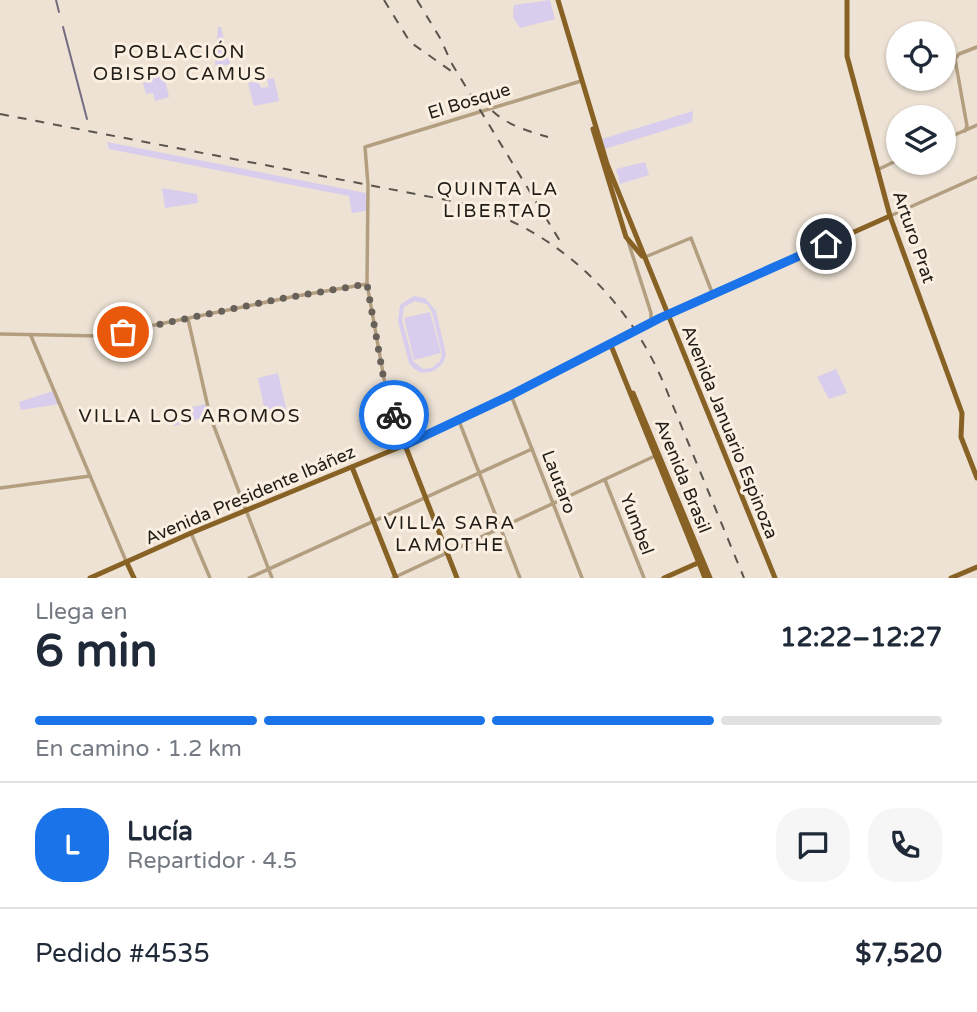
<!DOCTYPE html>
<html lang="es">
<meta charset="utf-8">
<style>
body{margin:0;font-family:"Varela Round",sans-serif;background:#f6f6f7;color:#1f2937;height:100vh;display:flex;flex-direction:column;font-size:26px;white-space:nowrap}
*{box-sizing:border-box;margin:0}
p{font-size:23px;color:#747a83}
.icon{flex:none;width:38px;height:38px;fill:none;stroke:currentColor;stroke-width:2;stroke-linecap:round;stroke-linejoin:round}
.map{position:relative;height:578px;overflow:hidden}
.details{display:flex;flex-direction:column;background:#fff;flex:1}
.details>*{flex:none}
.fabs{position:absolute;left:886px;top:21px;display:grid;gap:14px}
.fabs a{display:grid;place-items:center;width:70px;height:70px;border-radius:50%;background:#fff;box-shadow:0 2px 5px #0004;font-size:35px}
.pin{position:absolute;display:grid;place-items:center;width:60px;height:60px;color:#fff;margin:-30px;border:4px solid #fff;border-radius:50%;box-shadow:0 2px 7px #0007}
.courier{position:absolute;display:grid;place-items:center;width:70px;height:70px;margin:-35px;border:5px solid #1a73e8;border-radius:50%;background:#fff;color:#222;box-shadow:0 2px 9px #0007}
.overview em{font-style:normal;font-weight:800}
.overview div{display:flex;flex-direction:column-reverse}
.overview{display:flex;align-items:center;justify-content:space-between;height:119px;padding:0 35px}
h1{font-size:46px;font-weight:800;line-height:52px}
.bar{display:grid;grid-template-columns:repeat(4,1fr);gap:10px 7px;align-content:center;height:84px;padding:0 35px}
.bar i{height:9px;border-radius:5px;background:#e0e1e3}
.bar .selected{background:#1a73e8}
.bar p{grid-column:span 4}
.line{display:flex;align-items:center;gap:18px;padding:0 35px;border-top:2px solid #e0e1e3}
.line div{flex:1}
.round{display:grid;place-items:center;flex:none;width:74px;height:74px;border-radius:28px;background:#f6f6f7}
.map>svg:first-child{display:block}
.green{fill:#d9cded;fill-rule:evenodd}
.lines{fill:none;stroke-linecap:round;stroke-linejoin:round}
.stream{stroke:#766c81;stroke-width:2}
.minor{stroke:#b39e80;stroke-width:3.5}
.major{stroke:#886225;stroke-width:5}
.rail{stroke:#5a544d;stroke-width:2;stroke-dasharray:9 9;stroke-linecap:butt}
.done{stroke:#686159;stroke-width:7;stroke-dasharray:0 12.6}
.route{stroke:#1a73e8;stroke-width:9}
.labels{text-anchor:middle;stroke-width:6;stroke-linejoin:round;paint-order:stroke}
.street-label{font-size:18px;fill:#201c17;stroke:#faefe1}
.neighbourhood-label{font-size:19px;letter-spacing:2px;fill:#201c17;stroke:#faefe1}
</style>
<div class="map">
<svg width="977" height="578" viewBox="0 0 977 578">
<rect width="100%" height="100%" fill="#ede2d4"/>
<!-- green -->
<g class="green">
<polygon points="550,0 555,19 520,28 513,17 514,5"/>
<polygon points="218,27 221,27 230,64 217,67 215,64"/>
<polygon points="163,70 169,97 155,101 153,93 146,94 143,83 150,81 148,73"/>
<polygon points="274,78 279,101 254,106 248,83 258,81 261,88 268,87 269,90 267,79"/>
<polygon points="693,111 692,122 605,149 602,139"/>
<polygon points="107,142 366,193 366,211 352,213 349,196 109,149"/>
<polygon points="645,162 649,175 620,184 616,169"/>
<polygon points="162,188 197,194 198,203 165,208"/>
<path d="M414 296 425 298 436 311 446 354 443 363 434 371 422 373 414 369 409 363 398 321 400 305ZM415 301 427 304 432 312 442 354 440 361 432 368 423 369 413 361 402 320 404 307Z"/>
<polygon points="430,312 441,353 414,360 404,318"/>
<polygon points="836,369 847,393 829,399 817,377"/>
<polygon points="278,373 287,412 266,417 258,378"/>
<polygon points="53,391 59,404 21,410 19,402"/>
<polygon points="205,404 209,416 174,426 172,419 189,414 188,408"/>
</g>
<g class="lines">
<!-- stream -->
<g class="stream">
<polyline points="56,0 59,12"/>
<polyline points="63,27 87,119"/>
</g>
<!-- minor -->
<g class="minor">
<polyline points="965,131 967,126 955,59 959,54 977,47"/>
<polyline points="943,140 977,125"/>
<polyline points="877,170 898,160"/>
<polyline points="890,216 977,177"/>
<polyline points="628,241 651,313 651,323"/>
<polyline points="645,257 691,238 713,295"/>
<polyline points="188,319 210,416 272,578"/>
<polyline points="0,334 101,336 291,297 367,284"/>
<polyline points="31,336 126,561"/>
<polyline points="511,395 582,578"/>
<polyline points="459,421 520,578"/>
<polyline points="405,445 387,395 367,284 368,185 365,147 581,81"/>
<polyline points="605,480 644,578"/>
<polyline points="0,488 90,476"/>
<polyline points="191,533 210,578"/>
<polyline points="249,578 532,449"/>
<polyline points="393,578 657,455"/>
</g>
<!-- major -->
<g class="major">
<polyline points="558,0 607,164 775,578"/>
<polyline points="847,0 847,56 890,216 962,413 961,437 977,478"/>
<polyline points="593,129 626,237 642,256"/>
<polyline points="610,343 705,578"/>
<polyline points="559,369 667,315 890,216"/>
<polyline points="633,393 710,578"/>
<polyline points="405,445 457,578"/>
<polyline points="352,467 396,578"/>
<polyline points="127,563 134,578"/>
<polyline points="90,578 191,533 405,445 511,395 560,368"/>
<polyline points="664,578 700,562"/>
<polyline points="951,578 977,567"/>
</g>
<!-- rail -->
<g class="rail">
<polyline points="384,0 410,42 454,73"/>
<polyline points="417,0 440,38 452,64 563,246"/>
<path d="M481 97C497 122 521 129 548 137"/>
<path d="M0 114 457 202C552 225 626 295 664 384L744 578"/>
</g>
</g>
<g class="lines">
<!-- done -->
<polyline class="done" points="123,332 279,299 367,284 386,392 394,415"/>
<!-- route -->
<polyline class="route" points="394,415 405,445 511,395 660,318 826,244"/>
</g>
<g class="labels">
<!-- street labels -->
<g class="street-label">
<text transform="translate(469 101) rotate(-17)" y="6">El Bosque</text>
<text transform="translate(914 237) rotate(71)" y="6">Arturo Prat</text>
<text transform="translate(730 432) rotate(68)" y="6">Avenida Januario Espinoza</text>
<text transform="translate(683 476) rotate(68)" y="6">Avenida Brasil</text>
<text transform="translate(559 482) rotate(69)" y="6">Lautaro</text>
<text transform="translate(250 495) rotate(-23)" y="6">Avenida Presidente Ibáñez</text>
<text transform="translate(637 524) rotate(69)" y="6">Yumbel</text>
</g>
<!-- neighbourhood labels -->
<g class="neighbourhood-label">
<text x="180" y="58">POBLACIÓN<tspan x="180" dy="22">OBISPO CAMUS</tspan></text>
<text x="498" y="195">QUINTA LA<tspan x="498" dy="22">LIBERTAD</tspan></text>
<text x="190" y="422">VILLA LOS AROMOS</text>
<text x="450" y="529">VILLA SARA<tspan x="450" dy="22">LAMOTHE</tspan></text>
</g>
</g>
</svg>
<div class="fabs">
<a><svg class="icon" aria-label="locate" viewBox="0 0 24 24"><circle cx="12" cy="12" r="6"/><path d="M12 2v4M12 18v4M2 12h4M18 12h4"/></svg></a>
<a><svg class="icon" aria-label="layers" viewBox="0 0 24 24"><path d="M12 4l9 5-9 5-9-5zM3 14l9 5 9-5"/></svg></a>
</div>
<div class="pin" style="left:123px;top:332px;background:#ea580c"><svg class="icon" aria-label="bag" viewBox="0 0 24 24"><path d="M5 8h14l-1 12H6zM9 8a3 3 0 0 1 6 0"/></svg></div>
<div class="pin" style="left:826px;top:244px;background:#1f2937"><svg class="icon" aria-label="home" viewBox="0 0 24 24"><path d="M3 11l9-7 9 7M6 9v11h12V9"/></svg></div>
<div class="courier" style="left:394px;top:415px"><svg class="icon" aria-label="bike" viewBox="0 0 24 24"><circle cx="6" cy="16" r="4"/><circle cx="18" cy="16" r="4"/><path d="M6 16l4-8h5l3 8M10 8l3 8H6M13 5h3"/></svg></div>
</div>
<section class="details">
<div class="overview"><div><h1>6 min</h1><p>Llega en</p></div><em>12:22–12:27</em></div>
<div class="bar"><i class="selected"></i><i class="selected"></i><i class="selected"></i><i></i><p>En camino · 1.2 km</p></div>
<div class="line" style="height:126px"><b class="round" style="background:#1a73e8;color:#fff">L</b><div><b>Lucía</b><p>Repartidor · 4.5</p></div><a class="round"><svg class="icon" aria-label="chat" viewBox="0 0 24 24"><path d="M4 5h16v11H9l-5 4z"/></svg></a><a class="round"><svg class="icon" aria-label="phone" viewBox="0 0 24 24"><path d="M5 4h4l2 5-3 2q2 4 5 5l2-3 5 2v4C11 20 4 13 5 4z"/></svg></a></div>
<div class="line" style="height:91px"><div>Pedido #4535</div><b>$7,520</b></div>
</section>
